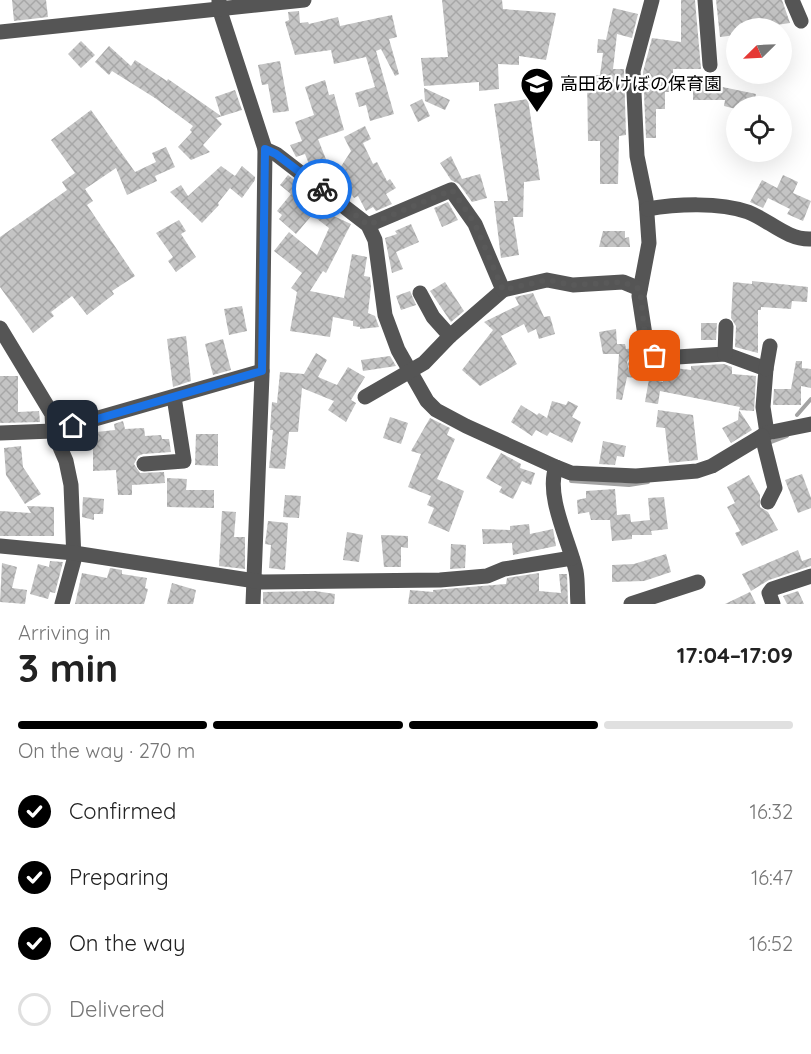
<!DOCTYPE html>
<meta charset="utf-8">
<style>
body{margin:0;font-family:Quicksand,"Noto Sans JP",sans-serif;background:#f6f6f6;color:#222;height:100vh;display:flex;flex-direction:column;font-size:22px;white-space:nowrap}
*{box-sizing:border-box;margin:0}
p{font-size:20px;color:#767676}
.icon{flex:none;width:33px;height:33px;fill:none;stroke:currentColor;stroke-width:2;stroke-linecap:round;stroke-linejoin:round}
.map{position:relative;height:604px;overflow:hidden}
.side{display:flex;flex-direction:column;background:#fff;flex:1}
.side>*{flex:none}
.needle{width:39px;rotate:246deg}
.controls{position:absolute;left:726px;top:18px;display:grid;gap:12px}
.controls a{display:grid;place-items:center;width:66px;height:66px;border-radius:50%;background:#fff;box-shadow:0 6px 24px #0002;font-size:30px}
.pin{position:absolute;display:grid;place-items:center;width:51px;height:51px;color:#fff;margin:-26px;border-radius:12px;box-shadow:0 3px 9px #0006}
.courier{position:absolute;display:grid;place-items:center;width:60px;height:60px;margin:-30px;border:4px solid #1a73e8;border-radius:50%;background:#fff;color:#222;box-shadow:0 2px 8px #0007}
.overview em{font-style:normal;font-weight:700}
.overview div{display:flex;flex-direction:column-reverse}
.overview{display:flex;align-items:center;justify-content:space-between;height:102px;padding:0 18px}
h1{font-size:39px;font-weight:700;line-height:45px}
.bar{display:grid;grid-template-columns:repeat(4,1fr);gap:9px 6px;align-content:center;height:72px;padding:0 18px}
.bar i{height:8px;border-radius:4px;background:#e0e0e0}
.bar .current{background:#000}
.bar p{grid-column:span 4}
ol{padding:0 18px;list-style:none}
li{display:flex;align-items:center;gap:18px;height:66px}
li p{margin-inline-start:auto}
li .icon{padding:6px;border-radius:50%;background:#000;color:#fff;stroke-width:4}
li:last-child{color:#767676}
li i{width:33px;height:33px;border:3px solid #e0e0e0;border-radius:50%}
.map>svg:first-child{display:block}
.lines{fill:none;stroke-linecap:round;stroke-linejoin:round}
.stream{stroke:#a3a3a3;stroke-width:4}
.building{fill:url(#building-cross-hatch)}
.minor{stroke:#555;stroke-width:15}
.done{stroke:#595959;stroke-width:6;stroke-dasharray:0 10.8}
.route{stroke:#1a73e8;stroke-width:8}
.labels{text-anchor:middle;stroke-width:4.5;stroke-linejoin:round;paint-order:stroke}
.poi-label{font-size:18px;fill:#000;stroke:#fff;text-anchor:start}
</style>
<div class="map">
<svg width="811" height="604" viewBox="0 0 811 604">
<defs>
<pattern id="building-cross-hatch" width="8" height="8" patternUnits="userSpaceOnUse" patternTransform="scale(1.5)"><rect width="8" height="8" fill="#c4c4c4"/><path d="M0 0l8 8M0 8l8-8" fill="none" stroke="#a7a7a7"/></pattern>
</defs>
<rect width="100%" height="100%" fill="#fff"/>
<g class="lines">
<!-- stream -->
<g class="stream">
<polyline points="797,415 811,399"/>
<polyline points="766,444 787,436"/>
<polyline points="571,481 629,485 648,482"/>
</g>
</g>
<!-- building -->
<g class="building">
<polygon points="12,0 46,0 48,17 14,21"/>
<polygon points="442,0 502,0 503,9 556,13 546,60 519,56 519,65 498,64 499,89 479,91 479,82 424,86 421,58 448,57"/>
<polygon points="681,0 695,0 701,69 673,69 673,92 665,92 665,109 656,109 656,138 646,138 643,72 652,38 681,42"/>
<polygon points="716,0 782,0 790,23 756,28 736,28 736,35 720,37"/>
<polygon points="613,8 638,14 632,38 617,34 613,69 624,69 626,135 619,136 618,184 600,184 600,141 588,141 587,75 600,75 603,53 597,53 598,39 606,40"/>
<polygon points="299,11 300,23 308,22 309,24 338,17 340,26 392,15 397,37 389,39 399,74 395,76 381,49 376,51 394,114 370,121 366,105 359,107 355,93 375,87 366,57 334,64 331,50 295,55 285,22 289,20 288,12"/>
<polygon points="81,41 95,55 81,68 68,54"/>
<polygon points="109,46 131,66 135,60 167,81 168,79 221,116 215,97 235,90 242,110 216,118 222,124 203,145 210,152 191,160 178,147 192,132 190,130 193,126 155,98 112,71 109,75 95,62"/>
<polygon points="280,61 289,111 273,113 268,84 262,85 258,65"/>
<polygon points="325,80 329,95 334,94 344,130 318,139 327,162 311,169 305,154 296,157 290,145 302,141 295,122 314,115 305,87"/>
<polygon points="693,82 713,82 713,85 756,94 753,106 736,106 736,109 724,106 725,100 693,100"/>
<polygon points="424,88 450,100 445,110 425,101"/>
<polygon points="422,99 430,116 418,122 410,105"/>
<polygon points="528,99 540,180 524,182 523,217 513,217 519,255 501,258 494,201 508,201 494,104"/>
<polygon points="91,110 135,172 156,162 152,153 166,147 175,167 155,176 157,181 127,195 116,168 85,189 93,201 87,205 135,276 112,291 114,294 87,315 72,296 51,312 54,316 33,333 0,287 0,237 67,190 62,182 75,173 51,140"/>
<polygon points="365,126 371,139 363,143 373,164 377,162 387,181 390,179 396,188 386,194 392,204 376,211 373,207 366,211 358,196 354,198 344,182 338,186 331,182 351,151 344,137"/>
<polygon points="451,156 462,179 480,174 487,198 472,202 459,184 451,180 440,163"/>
<polygon points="221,166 235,176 242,166 255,177 255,180 242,198 230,188 218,203 219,205 202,223 170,192 181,185 188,196"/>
<polygon points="288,175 330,208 327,213 351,224 326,273 323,271 310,291 344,298 352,254 367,257 364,276 370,277 371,286 368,313 375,316 379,327 360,329 360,327 353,326 353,321 333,317 330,337 290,331 297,292 291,288 302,273 274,251 289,232 317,255 329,228 312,215 296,234 279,219 282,215 277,211 291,194 280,185"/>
<polygon points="783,175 798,182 793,193 811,201 803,221 787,214 790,209 768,198 763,208 750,202 762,180 777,188"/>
<polygon points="448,202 458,220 442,227 434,208"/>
<polygon points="179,220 186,231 181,234 196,257 176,272 168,261 173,257 156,233"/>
<polygon points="411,224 419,242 396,252 403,269 392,273 385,238 397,234 395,231"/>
<polygon points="603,231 625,231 625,238 629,237 630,247 599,247"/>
<polygon points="752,281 808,287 807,302 792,301 791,309 761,307 761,310 758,310 758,353 735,347 736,326 731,318 733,282 752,284"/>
<polygon points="445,282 464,311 451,322 430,291"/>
<polygon points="410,291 416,305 401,310 396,296"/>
<polygon points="533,293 544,317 550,316 555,334 539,339 536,329 528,333 524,324 501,336 517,364 480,386 462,370 493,330 484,322 519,305 515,297"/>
<polygon points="242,306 247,331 229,335 224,309"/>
<polygon points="701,323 717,323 716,340 701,340"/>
<polygon points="616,329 617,344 625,344 626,349 636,348 627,362 629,370 635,374 635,378 627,377 622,400 616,399 619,354 603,354 599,332"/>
<polygon points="186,336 191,381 173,387 167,339"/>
<polygon points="223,339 231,370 213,375 205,344"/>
<polygon points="316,353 327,360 318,377 337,385 348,367 365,377 351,400 356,403 346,422 328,410 334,401 302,388 298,432 289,432 285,469 269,468 273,430 270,430 272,402 277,403 280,372 304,374"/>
<polygon points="390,356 396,366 363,371 361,360"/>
<polygon points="796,361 802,361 802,368 811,369 811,388 801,386 801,405 773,405 774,389 791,389"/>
<polygon points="724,364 732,367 732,374 756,376 754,411 739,410 740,407 660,391 658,404 645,402 649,379 663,382 666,367 691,370 691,366"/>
<polygon points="0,376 18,376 18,412 39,411 40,422 0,423"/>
<polygon points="552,401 566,405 568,401 578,406 572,417 581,422 572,443 550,432 547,436 536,430 532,436 511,422 521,405 537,415 539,413 547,418"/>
<polygon points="658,410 693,415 698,460 669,463 665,428 656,427"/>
<polygon points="739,410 752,430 731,443 722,428 738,420"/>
<polygon points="390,417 408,423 401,444 383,438"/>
<polygon points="430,418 450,428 447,435 455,439 437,479 464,491 449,532 428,523 434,508 427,505 431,496 408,487 421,454 411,451"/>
<polygon points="123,421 125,429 144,428 145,436 161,435 162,439 169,439 171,452 143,454 138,456 134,464 140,473 164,472 165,483 132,485 132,495 118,495 116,470 93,471 93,447 88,448 87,433 115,430 114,424"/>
<polygon points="196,434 218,434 218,466 195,465"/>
<polygon points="603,441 626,446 624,457 617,456 615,465 599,464"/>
<polygon points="21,446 23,467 41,494 25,504 6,475 4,448"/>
<polygon points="501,453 521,464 520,468 535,473 531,485 522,481 513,499 499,492 502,487 486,478"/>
<polygon points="802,474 811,498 811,508 798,513 785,480"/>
<polygon points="749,475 760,495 760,507 768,512 778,530 742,546 735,533 740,531 727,507 735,503 727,487"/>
<polygon points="167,478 187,479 186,490 214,490 214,508 167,507"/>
<polygon points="615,489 617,515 630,514 631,522 650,520 648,498 664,497 668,529 651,531 652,535 632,535 632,539 612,541 610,520 591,520 589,512 578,514 577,500 586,498 586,491"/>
<polygon points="285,495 301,496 299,518 283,517"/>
<polygon points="83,497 104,499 103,514 94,514 94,520 82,517"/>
<polygon points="27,506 54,507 54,536 0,536 0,511 31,513"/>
<polygon points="222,511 236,512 234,537 245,537 245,569 219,566"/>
<polygon points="268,521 288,523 285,570 269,568 271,545 265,544"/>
<polygon points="529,524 530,534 553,529 556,546 513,555 512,543 483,544 482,529 510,530 510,526"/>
<polygon points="347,532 363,535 359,562 343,560"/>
<polygon points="381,535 408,536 408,548 401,547 401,567 384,567"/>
<polygon points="451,544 466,545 465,568 450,569"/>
<polygon points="798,550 802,561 811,558 811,566 769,580 751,591 742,574"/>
<polygon points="666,554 671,572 644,581 612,582 612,565 634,564"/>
<polygon points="50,561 63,562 55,593 50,592 48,599 30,594 38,564 49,567"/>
<polygon points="2,563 17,567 12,588 27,590 25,604 0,602"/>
<polygon points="110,568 122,570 122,574 147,578 145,588 148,589 144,604 75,604 82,573 107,578"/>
<polygon points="539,573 539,591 561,593 559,574 567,574 568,604 408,604 410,590 433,592 433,590 506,584 507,578"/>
<polygon points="172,583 196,590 193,604 167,604"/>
<polygon points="315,591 335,594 334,604 263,604 263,592"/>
<polygon points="798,591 804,604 787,604 783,596"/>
<polygon points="750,592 756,604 725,604"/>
</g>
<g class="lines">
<!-- minor -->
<g class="minor">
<polyline points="219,0 219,8 265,149 262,375 253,604"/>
<polyline points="652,0 633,71 637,156 646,200 649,243 639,296 645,335 655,355 661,358 725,354 766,369 763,407 767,433"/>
<polyline points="705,0 710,65"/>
<polyline points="792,0 801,21"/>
<polyline points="0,32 304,0"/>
<polyline points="265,149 276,154 368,225 375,240 385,315 398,350 427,401 436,410 466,426 556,467 571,473 636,476 697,471 712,466 767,433 811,424"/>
<path d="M647 209C677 204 719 202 748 212 769 220 787 240 811 239"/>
<polyline points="368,225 451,190 475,224 503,290 450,336"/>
<polyline points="503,290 547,280 573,285 623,282 640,289"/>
<polyline points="0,328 52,414 53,431 66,461 71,485 74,560 62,604"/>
<polyline points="725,354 726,326"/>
<polyline points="636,364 641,359 658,357"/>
<polyline points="766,369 770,346"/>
<polyline points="365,397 424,363 450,336 433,317 420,293"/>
<polyline points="0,433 53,431 262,371"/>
<polyline points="762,436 775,488 768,502"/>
<polyline points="144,464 184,461 174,397"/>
<path d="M556 467C545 496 570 543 576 571 578 582 577 593 578 604"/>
<polyline points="0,546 74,553 262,582 440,580 487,576 504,569 572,558"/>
<polyline points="631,604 698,582"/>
<polyline points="773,604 769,593 772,589 811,576"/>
</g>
</g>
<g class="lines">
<!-- done -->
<polyline class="done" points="322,189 368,225 452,190 475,224 503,290 547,280 573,285 623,282 640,289 645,336 655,356"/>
<!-- route -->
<polyline class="route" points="73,426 262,371 265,149 276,154 322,189"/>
</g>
<!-- icons -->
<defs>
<symbol id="school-pin" viewBox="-11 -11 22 30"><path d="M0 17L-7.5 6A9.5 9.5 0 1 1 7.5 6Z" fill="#000" stroke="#fff"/><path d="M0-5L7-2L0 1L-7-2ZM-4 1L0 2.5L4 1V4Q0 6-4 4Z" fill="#fff"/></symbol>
</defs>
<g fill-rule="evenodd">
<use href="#school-pin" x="518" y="65" width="38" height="52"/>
</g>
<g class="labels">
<!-- poi labels -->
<g class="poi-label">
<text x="560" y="90">高田あけぼの保育園</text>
</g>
</g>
</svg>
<div class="controls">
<a><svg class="needle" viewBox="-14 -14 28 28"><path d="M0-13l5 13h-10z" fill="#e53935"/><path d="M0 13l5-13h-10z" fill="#767676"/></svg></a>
<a><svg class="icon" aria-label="locate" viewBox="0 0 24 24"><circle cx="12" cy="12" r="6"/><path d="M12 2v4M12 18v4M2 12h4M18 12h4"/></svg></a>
</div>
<div class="pin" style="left:655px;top:356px;background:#ea580c"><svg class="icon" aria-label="bag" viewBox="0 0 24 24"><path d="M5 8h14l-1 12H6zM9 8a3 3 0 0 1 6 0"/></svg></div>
<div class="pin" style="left:73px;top:426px;background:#1f2937"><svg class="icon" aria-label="home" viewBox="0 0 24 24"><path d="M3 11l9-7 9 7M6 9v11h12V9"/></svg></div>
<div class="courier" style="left:322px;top:189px"><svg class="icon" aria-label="bike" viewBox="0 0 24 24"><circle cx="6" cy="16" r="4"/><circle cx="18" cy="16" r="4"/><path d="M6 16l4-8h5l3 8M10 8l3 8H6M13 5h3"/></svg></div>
</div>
<section class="side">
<div class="overview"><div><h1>3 min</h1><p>Arriving in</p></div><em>17:04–17:09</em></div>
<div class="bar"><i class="current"></i><i class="current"></i><i class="current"></i><i></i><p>On the way · 270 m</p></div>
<ol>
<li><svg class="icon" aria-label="check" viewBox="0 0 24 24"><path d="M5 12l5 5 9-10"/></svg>Confirmed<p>16:32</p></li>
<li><svg class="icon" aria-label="check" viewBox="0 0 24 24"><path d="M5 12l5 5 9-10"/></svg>Preparing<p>16:47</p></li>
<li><svg class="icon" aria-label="check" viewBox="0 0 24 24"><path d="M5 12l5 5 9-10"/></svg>On the way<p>16:52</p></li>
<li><i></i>Delivered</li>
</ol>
</section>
